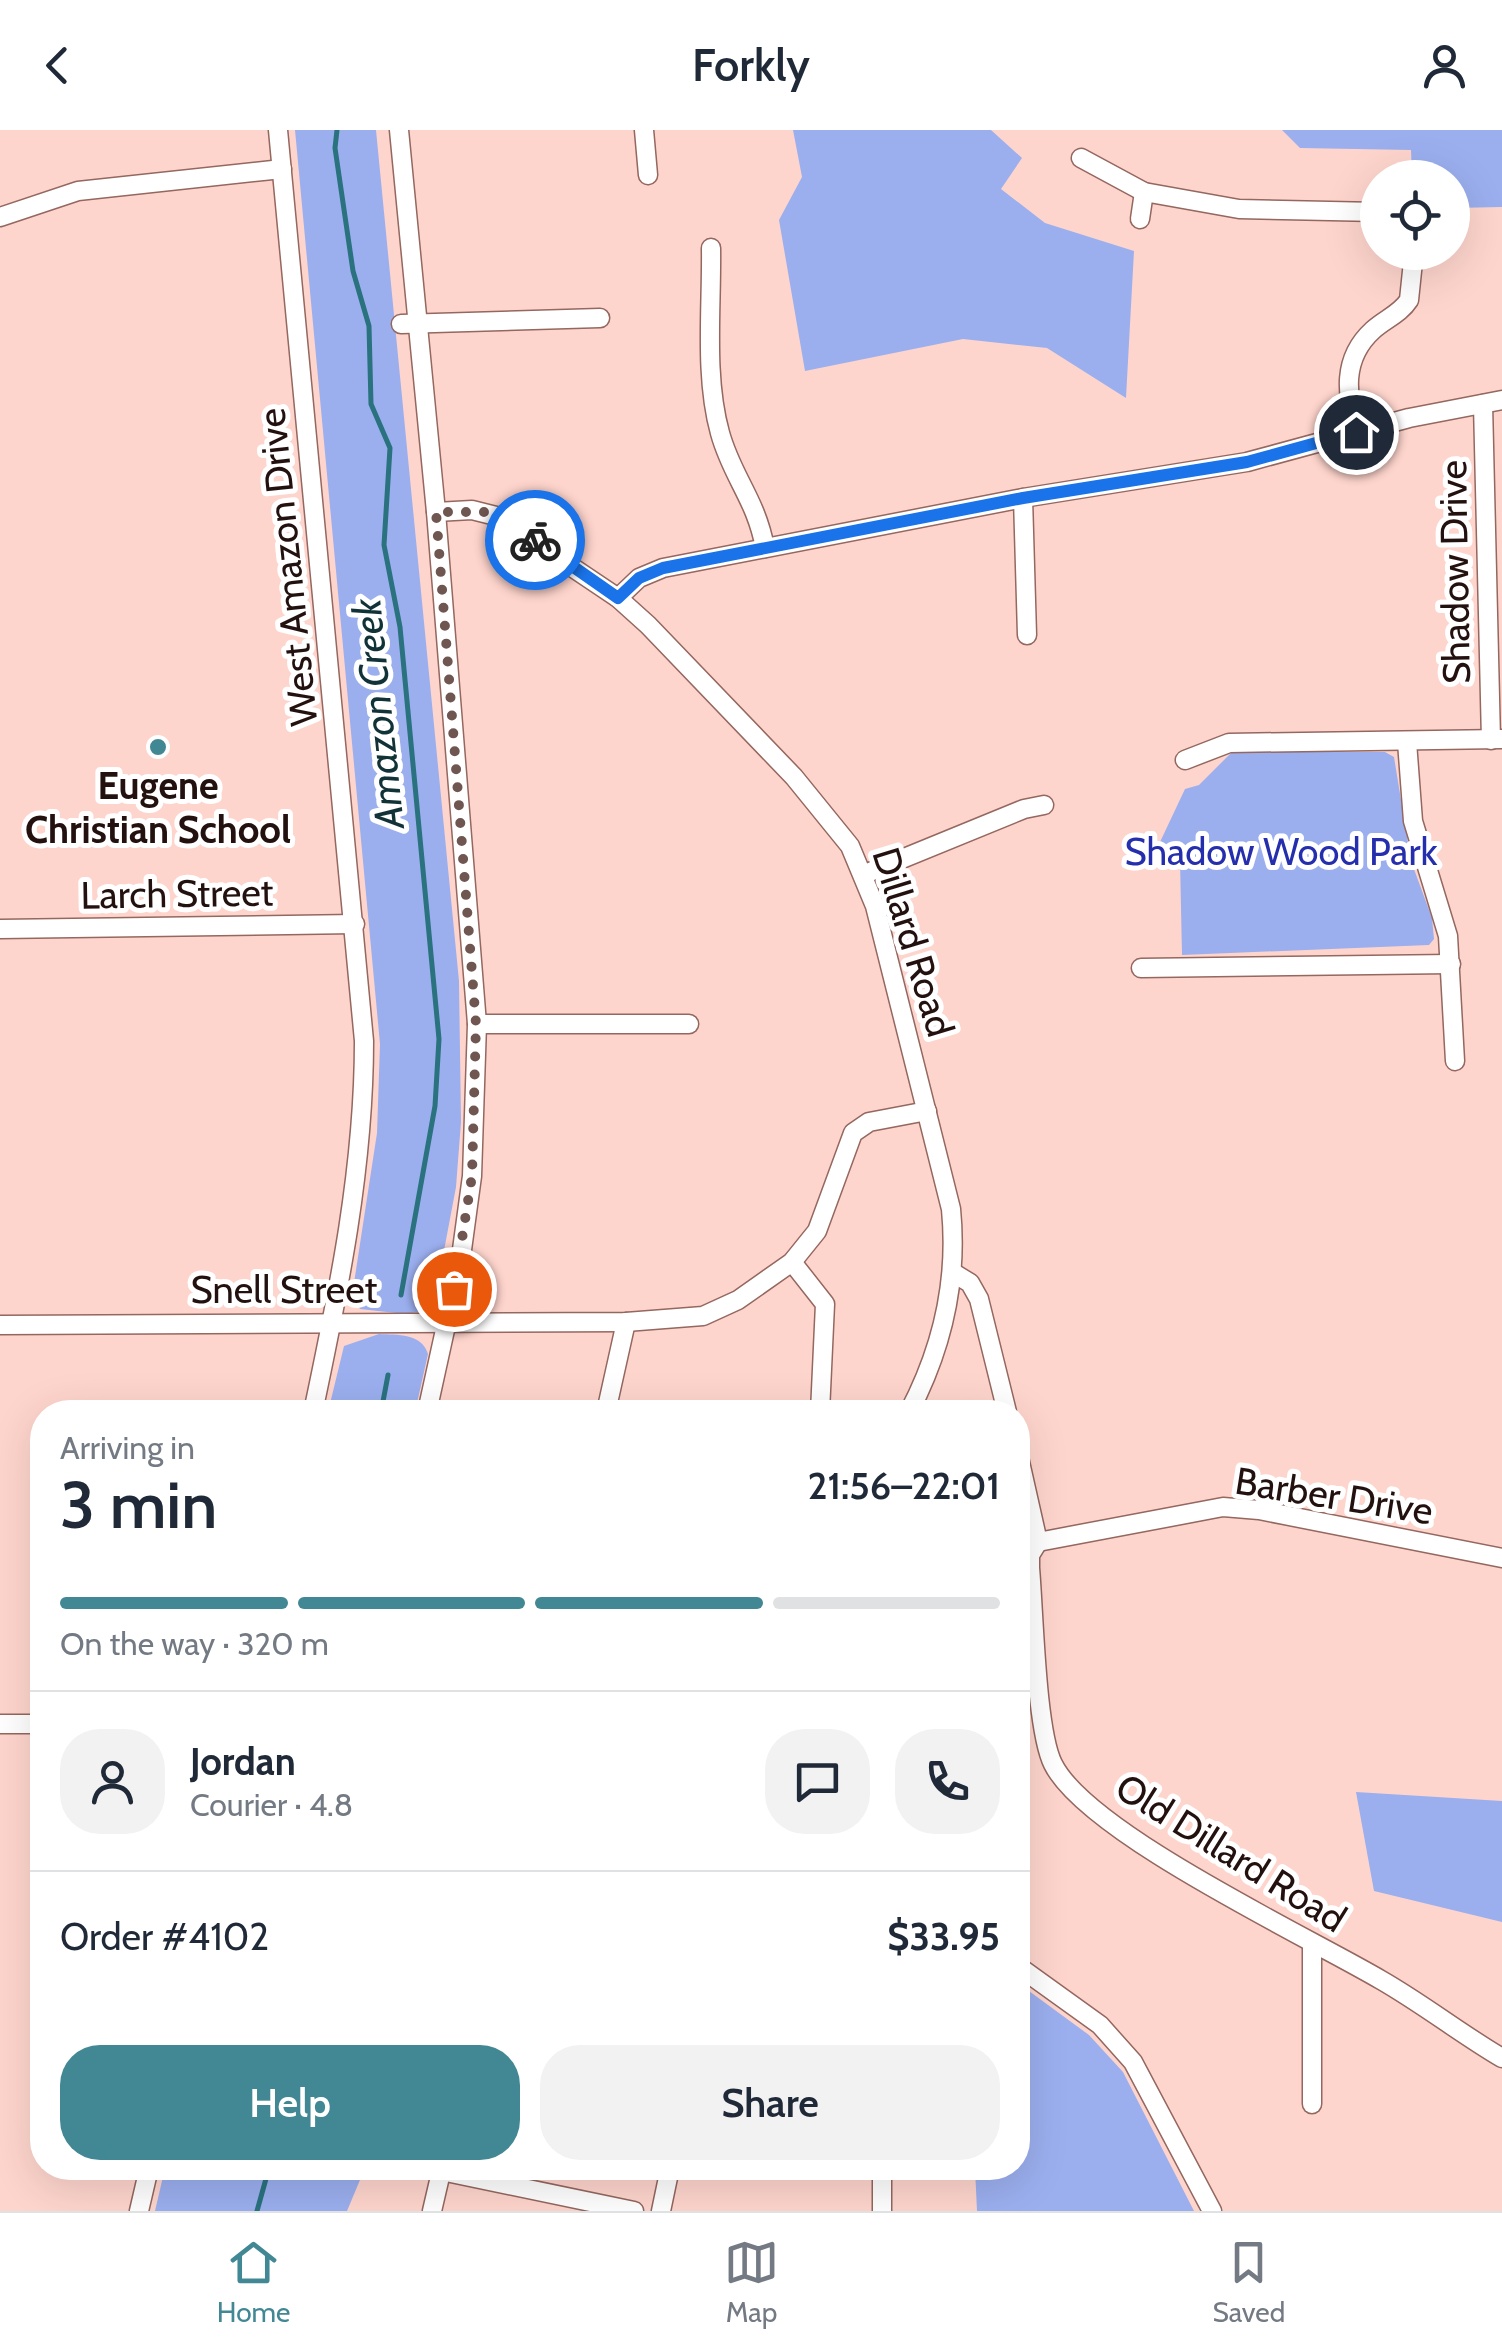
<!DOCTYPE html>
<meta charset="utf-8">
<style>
body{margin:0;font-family:Cabin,sans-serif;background:#f2f2f3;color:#1f2937;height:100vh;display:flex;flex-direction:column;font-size:38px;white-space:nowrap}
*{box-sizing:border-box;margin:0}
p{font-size:32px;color:#747a83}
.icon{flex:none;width:55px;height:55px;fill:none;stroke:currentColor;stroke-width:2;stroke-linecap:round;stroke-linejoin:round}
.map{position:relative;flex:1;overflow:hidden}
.details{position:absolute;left:30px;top:1270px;width:1000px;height:780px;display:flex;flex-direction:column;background:#fff;border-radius:40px;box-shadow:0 10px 40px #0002}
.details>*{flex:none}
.buttons{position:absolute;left:1360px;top:30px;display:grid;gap:20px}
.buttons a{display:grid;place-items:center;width:110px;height:110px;border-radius:50%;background:#fff;box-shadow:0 10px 40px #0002;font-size:50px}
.pin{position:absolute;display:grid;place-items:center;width:85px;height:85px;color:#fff;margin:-42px;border:5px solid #fff;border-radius:50%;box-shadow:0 2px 10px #0007}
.courier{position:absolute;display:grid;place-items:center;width:100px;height:100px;margin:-50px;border:8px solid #1a73e8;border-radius:50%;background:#fff;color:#222;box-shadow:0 2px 12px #0007}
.headline em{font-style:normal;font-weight:600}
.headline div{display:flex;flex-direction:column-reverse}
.headline{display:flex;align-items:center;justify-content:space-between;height:170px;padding:0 30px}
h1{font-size:65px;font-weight:600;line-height:75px}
.bar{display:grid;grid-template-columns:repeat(4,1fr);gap:15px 10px;align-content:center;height:120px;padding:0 30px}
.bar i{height:12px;border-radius:8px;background:#e0e1e3}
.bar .selected{background:#428894}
.bar p{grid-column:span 4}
.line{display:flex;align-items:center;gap:25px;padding:0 30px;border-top:2px solid #e0e1e3}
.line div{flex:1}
.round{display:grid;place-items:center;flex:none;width:105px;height:105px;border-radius:40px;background:#f2f2f3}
.button{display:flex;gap:20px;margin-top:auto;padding:20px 30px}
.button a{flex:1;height:115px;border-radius:40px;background:#428894;color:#fff;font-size:40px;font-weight:600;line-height:115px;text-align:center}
.button a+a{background:#f2f2f3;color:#1f2937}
header{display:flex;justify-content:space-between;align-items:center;height:130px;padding:0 30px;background:#fff;font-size:45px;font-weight:600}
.dock{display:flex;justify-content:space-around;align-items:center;height:140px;border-top:2px solid #e0e1e3;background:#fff;font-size:28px;color:#747a83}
.dock a{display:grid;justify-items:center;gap:5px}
.dock .selected{color:#428894}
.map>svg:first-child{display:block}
.green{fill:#9bafef}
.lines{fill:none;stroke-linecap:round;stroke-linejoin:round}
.stream{stroke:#29727e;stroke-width:5}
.minor-casing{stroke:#94675f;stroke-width:21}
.minor{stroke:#fff;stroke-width:18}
.done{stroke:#6f5651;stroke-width:10;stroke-dasharray:0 18}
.route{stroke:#1a73e8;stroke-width:12}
.poi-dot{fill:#428894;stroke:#fff;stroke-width:4}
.labels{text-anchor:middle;stroke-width:10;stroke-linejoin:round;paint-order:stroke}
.street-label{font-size:38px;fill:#22110e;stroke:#fff}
.poi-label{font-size:38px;font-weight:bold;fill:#22110e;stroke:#fff}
.park-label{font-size:38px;fill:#252eac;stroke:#fff}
.water-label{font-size:40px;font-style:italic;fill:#113237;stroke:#fff}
</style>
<header><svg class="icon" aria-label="back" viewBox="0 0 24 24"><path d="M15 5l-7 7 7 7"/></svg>Forkly<svg class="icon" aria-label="person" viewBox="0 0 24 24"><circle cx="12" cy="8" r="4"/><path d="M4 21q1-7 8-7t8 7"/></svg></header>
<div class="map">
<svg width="1502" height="2081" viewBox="0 0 1502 2081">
<rect width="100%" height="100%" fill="#fed5cd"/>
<!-- green -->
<g class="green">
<polygon points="295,0 376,0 459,851 461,992 456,1057 433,1179 405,1184 360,1179 352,1166 377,1003 380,914"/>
<polygon points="793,0 991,0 1022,28 1001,59 1045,93 1134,121 1126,268 1047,218 963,209 805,241 779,90 802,47"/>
<polygon points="1282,0 1502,0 1502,77 1453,78 1452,48 1412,47 1411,20 1300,18"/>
<polygon points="1232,622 1385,622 1394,627 1411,731 1432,788 1434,809 1429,815 1182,825 1180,731 1152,729 1185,659 1199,655"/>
<path d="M379 1204C397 1205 422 1203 428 1224L415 1282H328L344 1216Z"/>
<polygon points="1356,1662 1502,1671 1502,1792 1374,1761"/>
<polygon points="1018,1853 1089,1905 1123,1942 1194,2081 977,2081 975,2038 1018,2038"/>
<polygon points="165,2038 365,2038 347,2081 155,2081"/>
</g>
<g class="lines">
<!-- stream -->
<g class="stream">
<polyline points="337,0 335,18 353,141 369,196 371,274 390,318 384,415 400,497 439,909 435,976 401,1165"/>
<polyline points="381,1282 388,1245"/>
<polyline points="257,2081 269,2038"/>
</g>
<defs>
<g id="minor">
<path d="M278 0 364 911C364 1038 339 1159 313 1282"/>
<polyline points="399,0 436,382 477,894 472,1046 461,1127 427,1282"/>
<polyline points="644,0 648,45"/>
<polyline points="1081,28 1144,62 1239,79 1378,82"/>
<polyline points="0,87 78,61 282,39"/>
<polyline points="1140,89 1144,62"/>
<path d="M711 118C712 177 704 246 720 303 732 347 756 369 765 418"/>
<polyline points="401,194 600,188"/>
<polyline points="1483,274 1491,610"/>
<path d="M1356 302C1347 265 1341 229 1373 200 1385 189 1400 184 1409 170L1414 122"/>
<polyline points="1023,368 1027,505"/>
<path d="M436 382 472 380 496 386 618 468 648 495 794 647 850 716 875 776 951 1079C958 1150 942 1219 909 1282"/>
<polyline points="618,468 639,448 663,438 1023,368 1247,332 1409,288 1502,270"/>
<polyline points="1407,612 1413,691 1448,806 1455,931"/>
<polyline points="1185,630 1229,613 1501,609"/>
<polyline points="865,744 1024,679 1044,675"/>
<polyline points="0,799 355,794"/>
<polyline points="1141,838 1451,834"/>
<polyline points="477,894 689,894"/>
<polyline points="792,1132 825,1174 820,1282"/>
<polyline points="952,1142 970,1153 979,1169 1007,1282"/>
<polyline points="0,1195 626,1192 703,1186 738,1170 792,1132 817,1101 853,1003 869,992 927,981"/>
<polyline points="606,1282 626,1192"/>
<path d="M1018 1323 1038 1412 1030 1425V1438C1034 1483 1036 1600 1053 1634 1087 1703 1308 1807 1381 1850 1423 1874 1461 1904 1502 1928"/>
<polyline points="1038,1412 1223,1377 1259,1380 1502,1428"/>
<polyline points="0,1594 42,1594"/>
<polyline points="1312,1813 1312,1974"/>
<polyline points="1018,1836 1100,1895 1133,1932 1212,2081"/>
<polyline points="427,2038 634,2081"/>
<polyline points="882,2038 882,2081"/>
<polyline points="139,2081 149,2038"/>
<polyline points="432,2081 442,2038"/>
<polyline points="661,2081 670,2038"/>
</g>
</defs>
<!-- minor casing -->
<use href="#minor" class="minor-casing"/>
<!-- minor -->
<use href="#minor" class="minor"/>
</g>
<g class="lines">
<!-- done -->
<polyline class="done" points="454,1159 472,1046 476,894 436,382 484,382 535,410"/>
<!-- route -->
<polyline class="route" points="535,410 618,468 639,448 663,438 1023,368 1247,332 1356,302"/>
</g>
<!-- markers -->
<circle class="poi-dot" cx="158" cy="617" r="10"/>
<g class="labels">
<!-- street labels -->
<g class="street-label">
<text transform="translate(288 437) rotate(-96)" y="13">West Amazon Drive</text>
<text transform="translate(1455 442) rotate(-91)" y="13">Shadow Drive</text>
<text transform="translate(177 764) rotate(-1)" y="13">Larch Street</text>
<text transform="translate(913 812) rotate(73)" y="13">Dillard Road</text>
<text x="284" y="1173">Snell Street</text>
<text transform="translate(1334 1366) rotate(9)" y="13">Barber Drive</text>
<text transform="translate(1231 1723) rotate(32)" y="13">Old Dillard Road</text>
</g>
<!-- poi labels -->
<g class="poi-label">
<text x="158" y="669">Eugene<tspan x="158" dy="44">Christian School</tspan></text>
</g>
<!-- park labels -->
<g class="park-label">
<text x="1281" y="735">Shadow Wood Park</text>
</g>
<!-- water labels -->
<g class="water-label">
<text transform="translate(378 584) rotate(-96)" y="14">Amazon Creek</text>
</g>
</g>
</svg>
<div class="buttons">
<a><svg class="icon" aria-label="locate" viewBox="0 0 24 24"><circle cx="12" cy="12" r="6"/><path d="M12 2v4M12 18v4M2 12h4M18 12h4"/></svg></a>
</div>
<div class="pin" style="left:454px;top:1159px;background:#ea580c"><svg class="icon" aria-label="bag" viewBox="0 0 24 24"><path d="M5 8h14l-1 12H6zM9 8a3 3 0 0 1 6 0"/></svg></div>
<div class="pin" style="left:1356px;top:302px;background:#1f2937"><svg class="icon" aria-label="home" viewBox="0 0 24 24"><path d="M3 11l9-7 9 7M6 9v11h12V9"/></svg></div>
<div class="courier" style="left:535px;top:410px"><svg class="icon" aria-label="bike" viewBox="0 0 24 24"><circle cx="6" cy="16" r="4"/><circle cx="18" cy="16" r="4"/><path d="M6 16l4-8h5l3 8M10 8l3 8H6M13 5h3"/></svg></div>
<section class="details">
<div class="headline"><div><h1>3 min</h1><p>Arriving in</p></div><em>21:56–22:01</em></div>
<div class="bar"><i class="selected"></i><i class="selected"></i><i class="selected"></i><i></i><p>On the way · 320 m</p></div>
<div class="line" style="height:180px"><a class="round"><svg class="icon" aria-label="person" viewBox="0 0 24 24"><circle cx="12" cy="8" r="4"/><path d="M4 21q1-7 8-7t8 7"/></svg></a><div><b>Jordan</b><p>Courier · 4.8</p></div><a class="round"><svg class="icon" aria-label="chat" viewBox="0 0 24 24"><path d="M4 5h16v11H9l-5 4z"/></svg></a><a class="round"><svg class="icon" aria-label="phone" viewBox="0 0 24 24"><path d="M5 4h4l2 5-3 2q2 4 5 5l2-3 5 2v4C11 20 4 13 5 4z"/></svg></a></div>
<div class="line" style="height:130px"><div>Order #4102</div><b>$33.95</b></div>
<div class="button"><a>Help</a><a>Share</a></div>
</section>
</div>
<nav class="dock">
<a class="selected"><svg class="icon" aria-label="home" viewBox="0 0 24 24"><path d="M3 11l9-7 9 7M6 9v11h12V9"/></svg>Home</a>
<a><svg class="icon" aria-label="map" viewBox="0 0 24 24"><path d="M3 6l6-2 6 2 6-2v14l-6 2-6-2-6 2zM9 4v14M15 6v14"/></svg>Map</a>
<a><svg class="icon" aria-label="saved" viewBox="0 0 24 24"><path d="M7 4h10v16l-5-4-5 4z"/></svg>Saved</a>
</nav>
